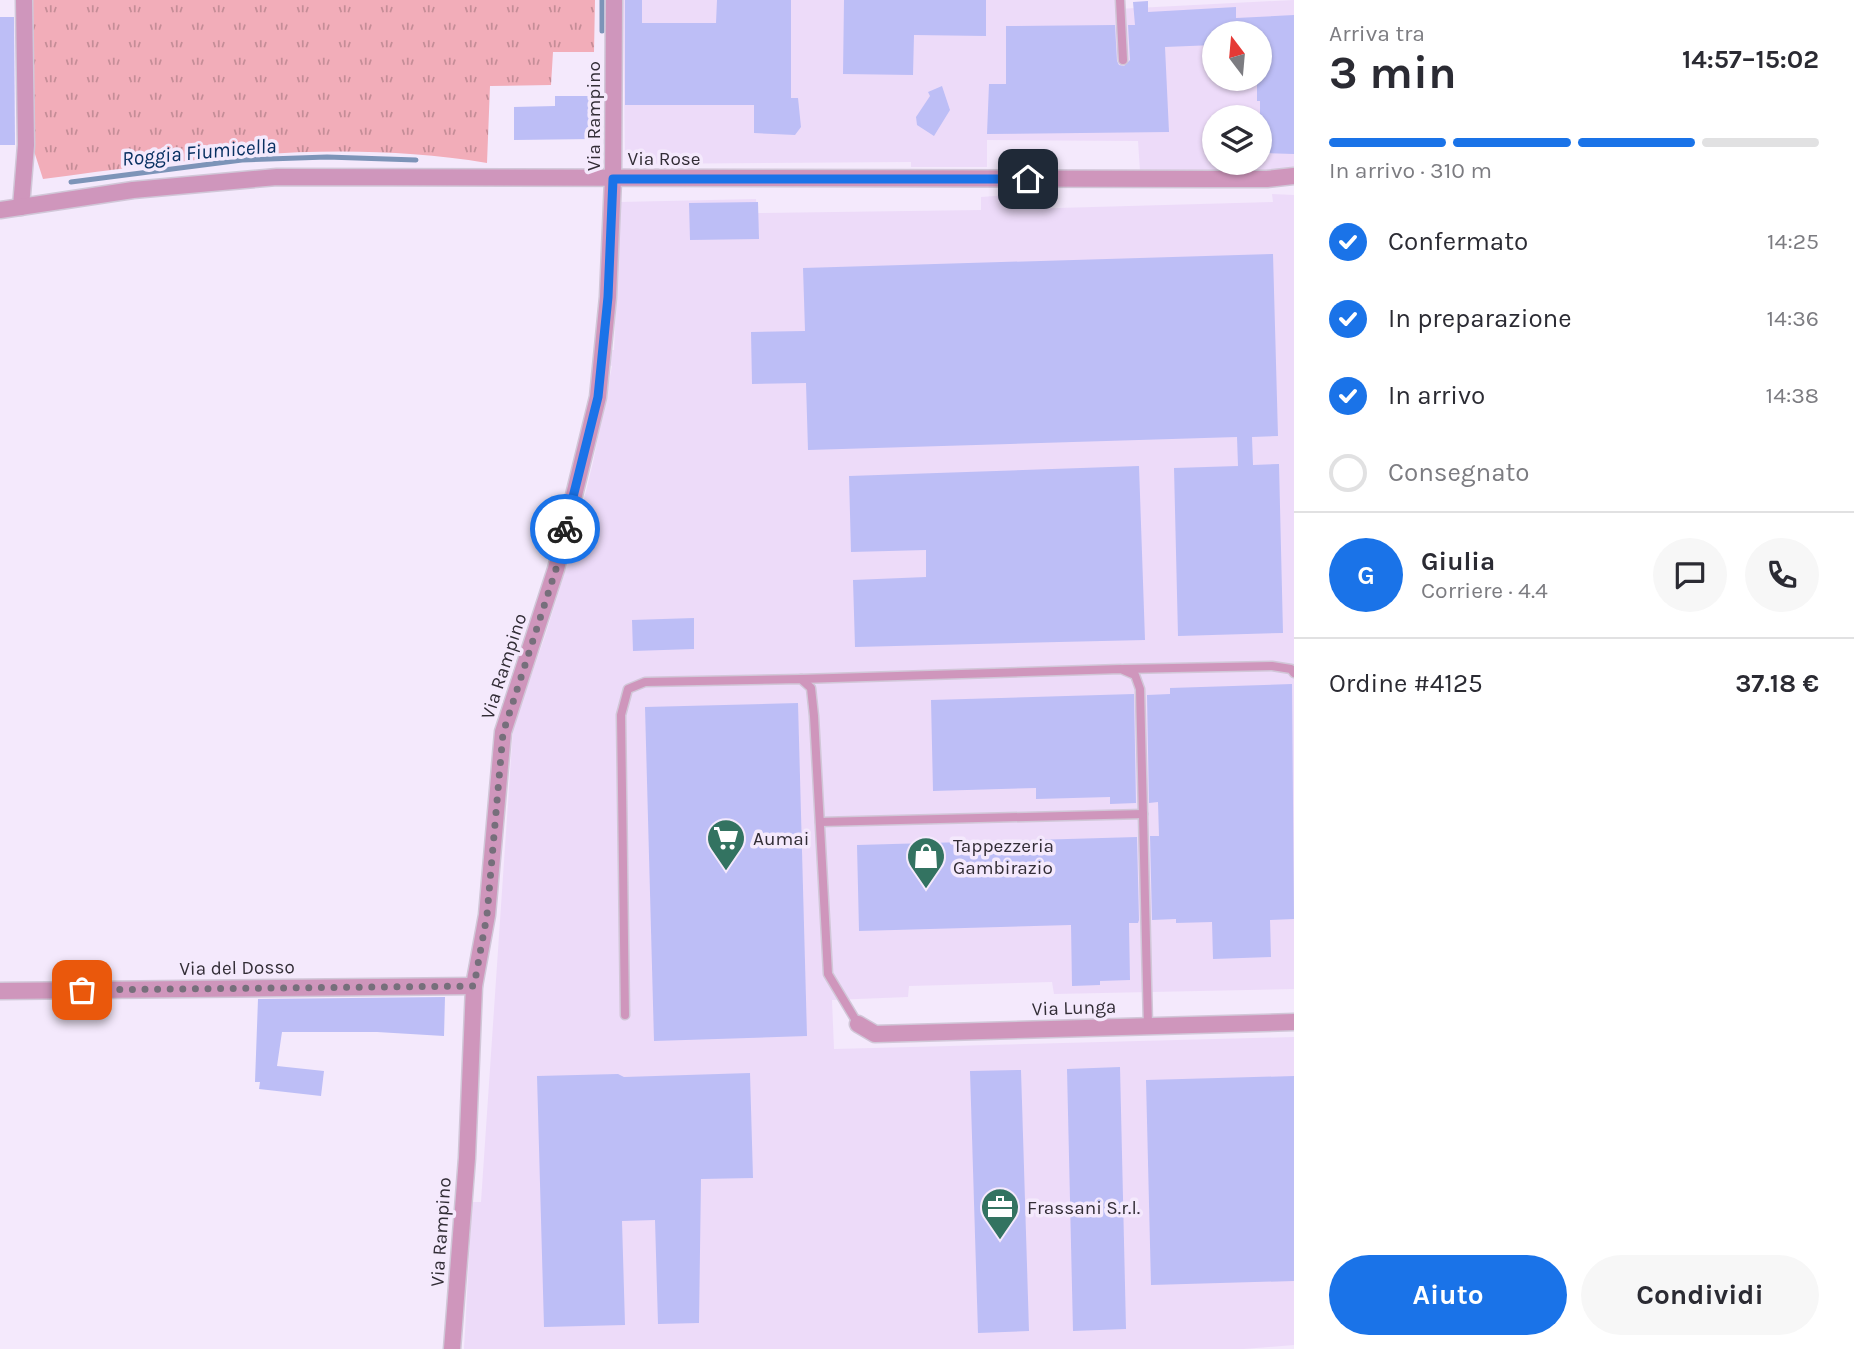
<!DOCTYPE html>
<html lang="it">
<meta charset="utf-8">
<style>
body{margin:0;font-family:Karla,sans-serif;background:#f7f7f7;color:#2b2b33;height:100vh;display:flex;flex-direction:column;font-size:26px;white-space:nowrap}
*{box-sizing:border-box;margin:0}
p{font-size:23px;color:#7c7c81}
.icon{flex:none;width:38px;height:38px;fill:none;stroke:currentColor;stroke-width:2;stroke-linecap:round;stroke-linejoin:round}
.map{position:relative;flex:1;overflow:hidden}
.sheet{display:flex;flex-direction:column;background:#fff;width:560px}
.sheet>*{flex:none}
.needle{width:46px;rotate:344deg}
.tools{position:absolute;left:1202px;top:21px;display:grid;gap:14px}
.tools a{display:grid;place-items:center;width:70px;height:70px;border-radius:50%;background:#fff;box-shadow:0 2px 5px #0004;font-size:35px}
.pin{position:absolute;display:grid;place-items:center;width:60px;height:60px;color:#fff;margin:-30px;border-radius:14px;box-shadow:0 4px 10px #0006}
.courier{position:absolute;display:grid;place-items:center;width:70px;height:70px;margin:-35px;border:5px solid #1a73e8;border-radius:50%;background:#fff;color:#222;box-shadow:0 2px 9px #0007}
.headline em{font-style:normal;font-weight:700}
.headline div{display:flex;flex-direction:column-reverse}
.headline{display:flex;align-items:center;justify-content:space-between;height:119px;padding:0 35px}
h1{font-size:46px;font-weight:700;line-height:52px}
.bar{display:grid;grid-template-columns:repeat(4,1fr);gap:10px 7px;align-content:center;height:84px;padding:0 35px}
.bar i{height:9px;border-radius:5px;background:#e1e1e2}
.bar .on{background:#1a73e8}
.bar p{grid-column:span 4}
.line{display:flex;align-items:center;gap:18px;padding:0 35px;border-top:2px solid #e1e1e2}
.line div{flex:1}
.round{display:grid;place-items:center;flex:none;width:74px;height:74px;border-radius:37px;background:#f7f7f7}
ol{padding:0 35px;list-style:none}
li{display:flex;align-items:center;gap:21px;height:77px}
li p{margin-inline-start:auto}
li .icon{padding:7px;border-radius:50%;background:#1a73e8;color:#fff;stroke-width:4}
li:last-child{color:#7c7c81}
li i{width:38px;height:38px;border:4px solid #e1e1e2;border-radius:50%}
.cta{display:flex;gap:14px;margin-top:auto;padding:14px 35px}
.cta a{flex:1;height:80px;border-radius:42px;background:#1a73e8;color:#fff;font-size:28px;font-weight:700;line-height:80px;text-align:center}
.cta a+a{background:#f7f7f7;color:#2b2b33}
main{display:flex;flex:1;min-height:0}
.map>svg:first-child{display:block}
.built{fill:#eddbf9;fill-rule:evenodd}
.grass{fill:url(#grass-tufts)}
.lines{fill:none;stroke-linecap:round;stroke-linejoin:round}
.stream{stroke:#7d94b8;stroke-width:5}
.building{fill:#bdbef6}
.lane-casing{stroke:#d1c7d8;stroke-width:11}
.street-casing{stroke:#d1c7d8;stroke-width:19}
.lane{stroke:#cf96bc;stroke-width:8}
.street{stroke:#cf96bc;stroke-width:16}
.done{stroke:#766f7b;stroke-width:7;stroke-dasharray:0 12.6}
.route{stroke:#1a73e8;stroke-width:9}
.labels{text-anchor:middle;stroke-width:7;stroke-linejoin:round;paint-order:stroke}
.street-label{font-size:19px;fill:#322d36;stroke:#f4e9fc}
.poi-label{font-size:19px;fill:#322d36;stroke:#f4e9fc;text-anchor:start}
.water-label{font-size:21px;font-style:italic;fill:#093162;stroke:#f4e9fc}
</style>
<main>
<div class="map">
<svg width="1294" height="1349" viewBox="0 0 1294 1349">
<defs>
<pattern id="grass-tufts" width="24" height="20" patternUnits="userSpaceOnUse" patternTransform="scale(1.75)"><rect width="24" height="20" fill="#f2adb9"/><path d="M3 7l-1-3M5 7V3M7 7l1-3M15 17l-1-3M17 17v-4M19 17l1-3" fill="none" stroke="#c58d97"/></pattern>
</defs>
<rect width="100%" height="100%" fill="#f4e9fc"/>
<!-- built -->
<g class="built">
<path d="M623 0H1115L1117 9 1294 0V170L1140 171 1138 141 987 140V167H911V162L636 164 628 159 625 154ZM1214 33H1260V79H1214ZM1214 117H1260V163H1214Z"/>
<polygon points="1021,194 1022,209 1273,202 1272,194 1294,195 1294,989 1054,994 1052,982 909,986 908,997 832,1000 834,1049 1294,1037 1294,1345 1244,1349 464,1349 472,1202 481,1202 513,728 545,636 571,552 593,462 612,366 604,363 607,350 614,350 620,202 756,199 757,213 981,210 981,197"/>
</g>
<!-- grass -->
<path class="grass" d="M29 0H595L594 52H553L551 85 490 86 487 163C336 138 194 159 43 179L33 148Z"/>
<g class="lines">
<!-- stream -->
<g class="stream">
<polyline points="602,31 602,0"/>
<polyline points="71,182 242,160 327,157 416,160"/>
</g>
</g>
<!-- building -->
<g class="building">
<polygon points="625,0 642,0 642,23 716,23 717,0 791,0 791,98 798,98 801,127 795,135 754,133 754,105 625,105"/>
<polygon points="844,0 986,0 986,36 914,35 913,75 843,74"/>
<polygon points="1148,1 1148,12 1236,7 1236,18 1294,15 1294,154 1260,153 1260,101 1257,101 1257,79 1260,79 1260,33 1214,33 1214,45 1165,47 1169,132 987,134 989,84 1006,84 1006,26 1115,25 1117,61 1119,65 1124,66 1130,60 1128,25 1135,25 1133,2"/>
<polygon points="0,17 14,17 15,145 0,145"/>
<polygon points="942,86 950,110 934,136 917,125 916,117 930,96 928,92"/>
<polygon points="555,96 593,96 593,139 514,140 514,107 555,106"/>
<polygon points="758,202 759,239 690,240 689,203"/>
<polygon points="1273,254 1278,436 1252,437 1253,465 1279,464 1283,633 1178,636 1174,468 1238,466 1237,437 808,450 806,383 752,384 751,332 805,331 803,268"/>
<polygon points="1139,466 1145,640 855,647 853,580 926,577 926,550 851,552 849,476"/>
<polygon points="694,618 694,649 633,651 632,620"/>
<polygon points="1292,684 1294,919 1270,920 1271,957 1213,959 1212,922 1176,923 1176,919 1152,920 1150,836 1159,836 1158,802 1149,803 1147,695 1170,694 1170,688"/>
<polygon points="1134,694 1136,803 1110,804 1110,797 1036,799 1036,788 933,791 931,700"/>
<polygon points="798,703 807,1036 654,1041 645,707"/>
<polygon points="1137,837 1139,920 1138,923 1129,923 1130,980 1100,981 1100,985 1072,986 1071,925 859,931 857,845"/>
<polygon points="445,997 444,1036 377,1032 282,1032 277,1066 324,1071 321,1096 259,1089 260,1082 255,1082 258,999"/>
<polygon points="1120,1067 1126,1329 1073,1331 1067,1069"/>
<polygon points="1021,1070 1029,1331 978,1333 970,1071"/>
<polygon points="750,1073 753,1178 701,1179 699,1323 658,1324 655,1220 622,1221 625,1325 544,1327 537,1076 618,1074 624,1077"/>
<polygon points="1294,1076 1294,1281 1151,1285 1146,1080"/>
</g>
<g class="lines">
<defs>
<g id="lane">
<polyline points="1120,0 1123,60"/>
<polyline points="1124,669 1272,666 1291,669 1294,673"/>
<polyline points="801,679 1121,669 1135,675 1140,689 1148,1026"/>
<polyline points="820,822 1143,814"/>
<polyline points="625,1015 621,715 628,689 645,682 801,679 811,688 814,716 828,974 858,1024"/>
</g>
<g id="street">
<polyline points="21,207 26,145 24,0"/>
<polyline points="0,210 133,190 277,177 1214,179 1267,179 1294,176"/>
<polyline points="0,991 474,986"/>
<polyline points="858,1024 875,1034 1294,1022"/>
<polyline points="452,1349 467,1158 474,986 487,915 503,732 556,569 598,397 608,297 613,179 614,0"/>
</g>
</defs>
<!-- lane casing -->
<use href="#lane" class="lane-casing"/>
<!-- street casing -->
<use href="#street" class="street-casing"/>
<!-- lane -->
<use href="#lane" class="lane"/>
<!-- street -->
<use href="#street" class="street"/>
</g>
<g class="lines">
<!-- done -->
<polyline class="done" points="82,990 474,986 487,915 503,733 556,569 565,529"/>
<!-- route -->
<polyline class="route" points="565,529 598,397 608,297 613,179 1028,179"/>
</g>
<!-- icons -->
<defs>
<symbol id="supermarket-pin" viewBox="-11 -11 22 30"><path d="M0 17L-7.5 6A9.5 9.5 0 1 1 7.5 6Z" fill="#337361" stroke="#f4e9fc"/><path d="M-6-5.5h2.5l.6 2H6L4.5 2H-2.5L-4.4-4H-6ZM-1.5 3.2a1.3 1.3 0 1 0 .1 0ZM3 3.2a1.3 1.3 0 1 0 .1 0Z" fill="#fff"/></symbol>
<symbol id="shop-pin" viewBox="-11 -11 22 30"><path d="M0 17L-7.5 6A9.5 9.5 0 1 1 7.5 6Z" fill="#337361" stroke="#f4e9fc"/><path d="M-5-2.5h2.3a2.7 3.5 0 0 1 5.4 0H5L5.5 6h-11ZM-1.5-2.5h3a1.5 2.3 0 0 0-3 0Z" fill="#fff"/></symbol>
<symbol id="office-pin" viewBox="-11 -11 22 30"><path d="M0 17L-7.5 6A9.5 9.5 0 1 1 7.5 6Z" fill="#337361" stroke="#f4e9fc"/><path d="M-6-3h4V-5.5h4V-3h4V5H-6ZM-1-4.5V-3h2v-1.5ZM-6 0V1H6V0Z" fill="#fff"/></symbol>
</defs>
<g fill-rule="evenodd">
<use href="#supermarket-pin" x="704" y="816" width="44" height="60"/>
<use href="#shop-pin" x="904" y="834" width="44" height="60"/>
<use href="#office-pin" x="978" y="1185" width="44" height="60"/>
</g>
<g class="labels">
<!-- street labels -->
<g class="street-label">
<text transform="translate(593 116) rotate(-90)" y="7">Via Rampino</text>
<text x="664" y="165">Via Rose</text>
<text transform="translate(503 666) rotate(-72)" y="7">Via Rampino</text>
<text transform="translate(237 967) rotate(-1)" y="7">Via del Dosso</text>
<text transform="translate(1074 1007) rotate(-2)" y="7">Via Lunga</text>
<text transform="translate(440 1232) rotate(-86)" y="7">Via Rampino</text>
</g>
<!-- poi labels -->
<g class="poi-label">
<text x="753" y="845">Aumai</text>
<text x="953" y="852">Tappezzeria<tspan x="953" dy="22">Gambirazio</tspan></text>
<text x="1027" y="1214">Frassani S.r.l.</text>
</g>
<!-- water labels -->
<g class="water-label">
<text transform="translate(199 152) rotate(-5)" y="7">Roggia Fiumicella</text>
</g>
</g>
</svg>
<div class="tools">
<a><svg class="needle" viewBox="-14 -14 28 28"><path d="M0-13l5 13h-10z" fill="#e53935"/><path d="M0 13l5-13h-10z" fill="#7c7c81"/></svg></a>
<a><svg class="icon" aria-label="layers" viewBox="0 0 24 24"><path d="M12 4l9 5-9 5-9-5zM3 14l9 5 9-5"/></svg></a>
</div>
<div class="pin" style="left:82px;top:990px;background:#ea580c"><svg class="icon" aria-label="bag" viewBox="0 0 24 24"><path d="M5 8h14l-1 12H6zM9 8a3 3 0 0 1 6 0"/></svg></div>
<div class="pin" style="left:1028px;top:179px;background:#1f2937"><svg class="icon" aria-label="home" viewBox="0 0 24 24"><path d="M3 11l9-7 9 7M6 9v11h12V9"/></svg></div>
<div class="courier" style="left:565px;top:529px"><svg class="icon" aria-label="bike" viewBox="0 0 24 24"><circle cx="6" cy="16" r="4"/><circle cx="18" cy="16" r="4"/><path d="M6 16l4-8h5l3 8M10 8l3 8H6M13 5h3"/></svg></div>
</div>
<section class="sheet">
<div class="headline"><div><h1>3 min</h1><p>Arriva tra</p></div><em>14:57–15:02</em></div>
<div class="bar"><i class="on"></i><i class="on"></i><i class="on"></i><i></i><p>In arrivo · 310 m</p></div>
<ol>
<li><svg class="icon" aria-label="check" viewBox="0 0 24 24"><path d="M5 12l5 5 9-10"/></svg>Confermato<p>14:25</p></li>
<li><svg class="icon" aria-label="check" viewBox="0 0 24 24"><path d="M5 12l5 5 9-10"/></svg>In preparazione<p>14:36</p></li>
<li><svg class="icon" aria-label="check" viewBox="0 0 24 24"><path d="M5 12l5 5 9-10"/></svg>In arrivo<p>14:38</p></li>
<li><i></i>Consegnato</li>
</ol>
<div class="line" style="height:126px"><b class="round" style="background:#1a73e8;color:#fff">G</b><div><b>Giulia</b><p>Corriere · 4.4</p></div><a class="round"><svg class="icon" aria-label="chat" viewBox="0 0 24 24"><path d="M4 5h16v11H9l-5 4z"/></svg></a><a class="round"><svg class="icon" aria-label="phone" viewBox="0 0 24 24"><path d="M5 4h4l2 5-3 2q2 4 5 5l2-3 5 2v4C11 20 4 13 5 4z"/></svg></a></div>
<div class="line" style="height:91px"><div>Ordine #4125</div><b>37.18 €</b></div>
<div class="cta"><a>Aiuto</a><a>Condividi</a></div>
</section>
</main>
